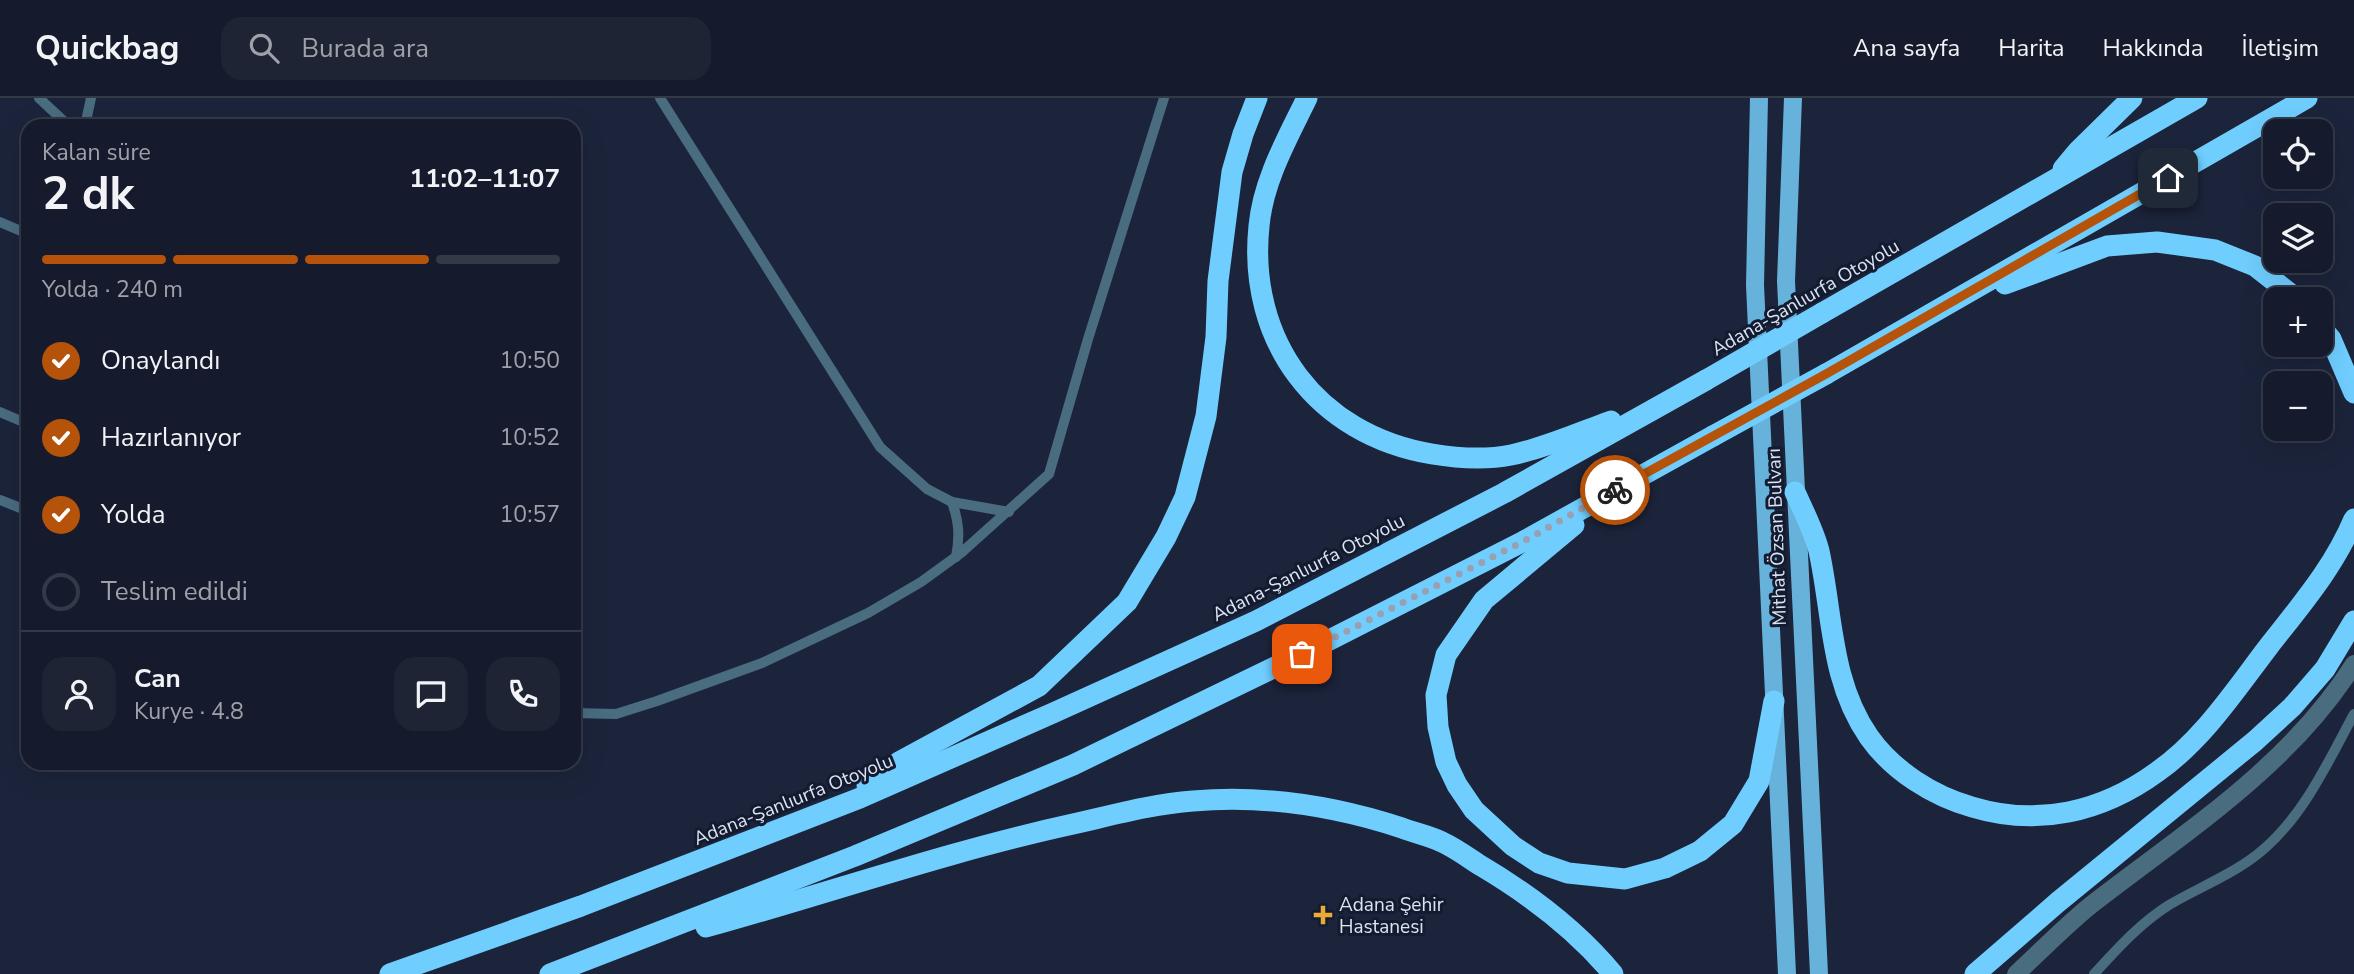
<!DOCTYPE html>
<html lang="tr">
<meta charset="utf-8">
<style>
body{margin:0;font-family:"Nunito Sans",sans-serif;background:#1e2434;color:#f1f3f6;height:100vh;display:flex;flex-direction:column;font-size:26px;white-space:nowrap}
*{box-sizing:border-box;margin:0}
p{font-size:23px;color:#9da1a9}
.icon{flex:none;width:38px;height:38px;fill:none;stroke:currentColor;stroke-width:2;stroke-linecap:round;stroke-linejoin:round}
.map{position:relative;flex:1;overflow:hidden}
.drawer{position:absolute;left:21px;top:21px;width:560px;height:651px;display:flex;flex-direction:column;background:#151b2c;border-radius:21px;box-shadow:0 7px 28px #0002,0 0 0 2px #343948}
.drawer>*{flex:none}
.controls{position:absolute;left:2263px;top:21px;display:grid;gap:14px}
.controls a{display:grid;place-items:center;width:70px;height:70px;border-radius:14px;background:#151b2c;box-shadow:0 7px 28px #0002,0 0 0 2px #343948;font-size:35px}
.pin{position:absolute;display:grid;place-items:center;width:60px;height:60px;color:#fff;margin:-30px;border-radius:14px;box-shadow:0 4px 10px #0006}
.courier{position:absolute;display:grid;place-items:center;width:70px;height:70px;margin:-35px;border:5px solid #b45309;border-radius:50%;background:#fff;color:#222;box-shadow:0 2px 9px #0007}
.overview em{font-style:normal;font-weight:700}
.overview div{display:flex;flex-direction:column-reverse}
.overview{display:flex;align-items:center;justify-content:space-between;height:119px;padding:0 21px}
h1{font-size:46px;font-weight:700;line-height:52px}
.bar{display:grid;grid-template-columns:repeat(4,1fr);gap:10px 7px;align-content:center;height:84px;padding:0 21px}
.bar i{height:9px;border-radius:5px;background:#343948}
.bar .active{background:#b45309}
.bar p{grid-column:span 4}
.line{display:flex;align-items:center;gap:18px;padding:0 21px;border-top:2px solid #343948}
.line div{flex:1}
.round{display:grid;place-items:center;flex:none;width:74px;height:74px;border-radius:21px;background:#1e2434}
ol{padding:0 21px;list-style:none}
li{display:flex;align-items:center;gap:21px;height:77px}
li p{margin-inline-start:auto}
li .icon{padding:7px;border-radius:50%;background:#b45309;color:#fff;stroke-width:4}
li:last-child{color:#9da1a9}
li i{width:38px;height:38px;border:4px solid #343948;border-radius:50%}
header{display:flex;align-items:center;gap:42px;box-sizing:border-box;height:98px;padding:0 35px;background:#151b2c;border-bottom:2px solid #343948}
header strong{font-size:33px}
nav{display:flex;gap:38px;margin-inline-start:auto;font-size:24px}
.search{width:490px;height:63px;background:#1e2434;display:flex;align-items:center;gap:18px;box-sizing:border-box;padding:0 24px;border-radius:21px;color:#9da1a9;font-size:26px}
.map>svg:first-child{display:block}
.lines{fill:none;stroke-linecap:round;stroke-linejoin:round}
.lane{stroke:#496c7f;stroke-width:10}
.street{stroke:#496c7f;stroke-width:18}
.primary{stroke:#66b2da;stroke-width:18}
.highway{stroke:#70ceff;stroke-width:21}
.highway-bridge{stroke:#70ceff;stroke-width:21}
.done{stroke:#99a0b2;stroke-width:7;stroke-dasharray:0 12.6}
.route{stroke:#b45309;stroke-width:9}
.poi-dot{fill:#eaaa38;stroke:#131b30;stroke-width:2.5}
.labels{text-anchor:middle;stroke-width:6;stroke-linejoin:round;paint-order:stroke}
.street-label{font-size:19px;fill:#dce3f2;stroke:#131b30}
.poi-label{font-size:19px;fill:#dce3f2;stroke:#131b30;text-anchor:start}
</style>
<header>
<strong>Quickbag</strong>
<div class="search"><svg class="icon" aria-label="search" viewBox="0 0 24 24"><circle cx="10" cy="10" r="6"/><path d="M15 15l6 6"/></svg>Burada ara</div>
<nav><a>Ana sayfa</a><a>Harita</a><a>Hakkında</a><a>İletişim</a></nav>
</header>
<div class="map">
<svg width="2354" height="876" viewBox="0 0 2354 876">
<rect width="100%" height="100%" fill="#1c243b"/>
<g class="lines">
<!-- lane -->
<g class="lane">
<polyline points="39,0 69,28"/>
<polyline points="660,0 880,349 927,391 952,404 1009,414"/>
<polyline points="85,28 91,0"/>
<polyline points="0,124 28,136"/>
<polyline points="0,314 28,326"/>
<polyline points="0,402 28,413"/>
<path d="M952 404C959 424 960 438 956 459"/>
<polyline points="574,615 616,616 657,603 762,565 868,515 921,484 961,455 1049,376 1088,241 1164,0"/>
<path d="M2094 876C2117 851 2139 826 2169 807 2201 788 2237 775 2265 750 2305 715 2329 662 2354 616"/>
</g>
<!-- street -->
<path class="street" d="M2016 876C2041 853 2065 828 2091 807 2185 734 2289 669 2354 566"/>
<!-- primary -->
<g class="primary">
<polyline points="1759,0 1755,187 1787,876"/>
<polyline points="1793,0 1786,183 1819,876"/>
</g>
<!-- highway -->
<g class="highway">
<path d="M1307 0C1287 41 1263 83 1259 128 1247 243 1317 337 1432 356 1456 360 1486 362 1511 357 1545 350 1578 335 1611 323"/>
<polyline points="2063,71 2078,53 2132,0"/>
<polyline points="2005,186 2107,148 2157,144 2215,152 2255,168 2297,201"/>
<polyline points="1822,215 2197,0"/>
<polyline points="2320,228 2331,241 2354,295"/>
<polyline points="1826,276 2307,0"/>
<path d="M1795 394C1803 412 1814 433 1819 453 1833 517 1830 583 1869 639 1893 673 1933 698 1972 709 2038 729 2102 714 2157 674 2203 642 2236 591 2269 548 2301 507 2334 469 2354 421"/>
<polyline points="1574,427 1484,502 1446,557 1436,597 1438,629 1446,664 1457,687 1474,712 1513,748 1539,765 1568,775 1625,781 1665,770 1700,753 1733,726 1759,683 1774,603"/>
<polyline points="867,687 899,664 1039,588 1127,504 1166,439 1185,399 1206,318 1216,239 1218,183 1232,74 1243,36 1257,0"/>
<path d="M706 829C829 795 949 753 1073 726 1113 717 1153 706 1193 703 1263 697 1335 708 1402 730 1415 735 1430 738 1442 744 1455 750 1466 758 1478 766 1529 796 1575 830 1613 876"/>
<polyline points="390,876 581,808 860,700 1053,615 1256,523 1504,395 1706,282"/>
<polyline points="550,876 855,758 1073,667 1302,556 1524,443 1713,338"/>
<polyline points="1975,876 2058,804 2255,643 2292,609 2325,571 2354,523"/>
</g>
<!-- highway-bridge -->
<g class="highway-bridge">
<polyline points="1706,282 1822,215"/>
<polyline points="1713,338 1826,276"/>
</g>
</g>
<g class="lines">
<!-- done -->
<polyline class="done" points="1302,556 1524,443 1615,392"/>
<!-- route -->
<polyline class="route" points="1615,392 1826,276 2168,80"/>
</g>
<!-- markers -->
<path class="poi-dot" d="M1319.5 806.5h7v7h7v7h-7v7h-7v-7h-7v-7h7z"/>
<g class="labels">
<!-- street labels -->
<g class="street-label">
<text transform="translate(1805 199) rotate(-30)" y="7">Adana-Şanlıurfa Otoyolu</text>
<text transform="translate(1776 439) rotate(-92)" y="7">Mithat Özsan Bulvarı</text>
<text transform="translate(1308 469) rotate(-27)" y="7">Adana-Şanlıurfa Otoyolu</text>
<text transform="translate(793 701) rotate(-22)" y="7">Adana-Şanlıurfa Otoyolu</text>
</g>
<!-- poi labels -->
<g class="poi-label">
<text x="1339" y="813">Adana Şehir<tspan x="1339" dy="22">Hastanesi</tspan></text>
</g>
</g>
</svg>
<div class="controls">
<a><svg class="icon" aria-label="locate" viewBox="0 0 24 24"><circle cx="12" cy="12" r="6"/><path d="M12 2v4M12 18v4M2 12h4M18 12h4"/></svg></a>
<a><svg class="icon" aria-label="layers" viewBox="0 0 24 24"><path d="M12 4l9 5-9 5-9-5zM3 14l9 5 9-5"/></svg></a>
<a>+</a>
<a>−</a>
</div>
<div class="pin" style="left:1302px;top:556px;background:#ea580c"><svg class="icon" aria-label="bag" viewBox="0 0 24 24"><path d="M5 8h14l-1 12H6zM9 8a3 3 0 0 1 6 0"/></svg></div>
<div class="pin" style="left:2168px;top:80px;background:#1f2937"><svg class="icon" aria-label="home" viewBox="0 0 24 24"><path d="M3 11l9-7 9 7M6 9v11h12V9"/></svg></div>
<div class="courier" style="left:1615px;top:392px"><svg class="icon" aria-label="bike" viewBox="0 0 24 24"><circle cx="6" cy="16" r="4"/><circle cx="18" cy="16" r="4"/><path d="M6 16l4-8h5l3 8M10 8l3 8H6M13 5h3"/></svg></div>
<section class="drawer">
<div class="overview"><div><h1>2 dk</h1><p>Kalan süre</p></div><em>11:02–11:07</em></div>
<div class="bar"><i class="active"></i><i class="active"></i><i class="active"></i><i></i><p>Yolda · 240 m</p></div>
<ol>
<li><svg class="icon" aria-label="check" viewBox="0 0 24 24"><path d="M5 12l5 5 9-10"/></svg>Onaylandı<p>10:50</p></li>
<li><svg class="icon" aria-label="check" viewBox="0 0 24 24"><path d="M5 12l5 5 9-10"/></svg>Hazırlanıyor<p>10:52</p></li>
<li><svg class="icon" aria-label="check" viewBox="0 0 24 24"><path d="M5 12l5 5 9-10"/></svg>Yolda<p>10:57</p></li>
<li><i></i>Teslim edildi</li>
</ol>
<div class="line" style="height:126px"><a class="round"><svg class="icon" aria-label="person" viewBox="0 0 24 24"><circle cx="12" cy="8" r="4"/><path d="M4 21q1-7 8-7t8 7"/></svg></a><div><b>Can</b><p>Kurye · 4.8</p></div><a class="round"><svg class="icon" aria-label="chat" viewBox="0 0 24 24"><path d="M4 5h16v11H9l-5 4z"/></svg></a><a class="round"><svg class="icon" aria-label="phone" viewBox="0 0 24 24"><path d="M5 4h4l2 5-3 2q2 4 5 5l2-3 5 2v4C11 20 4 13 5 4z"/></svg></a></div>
</section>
</div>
